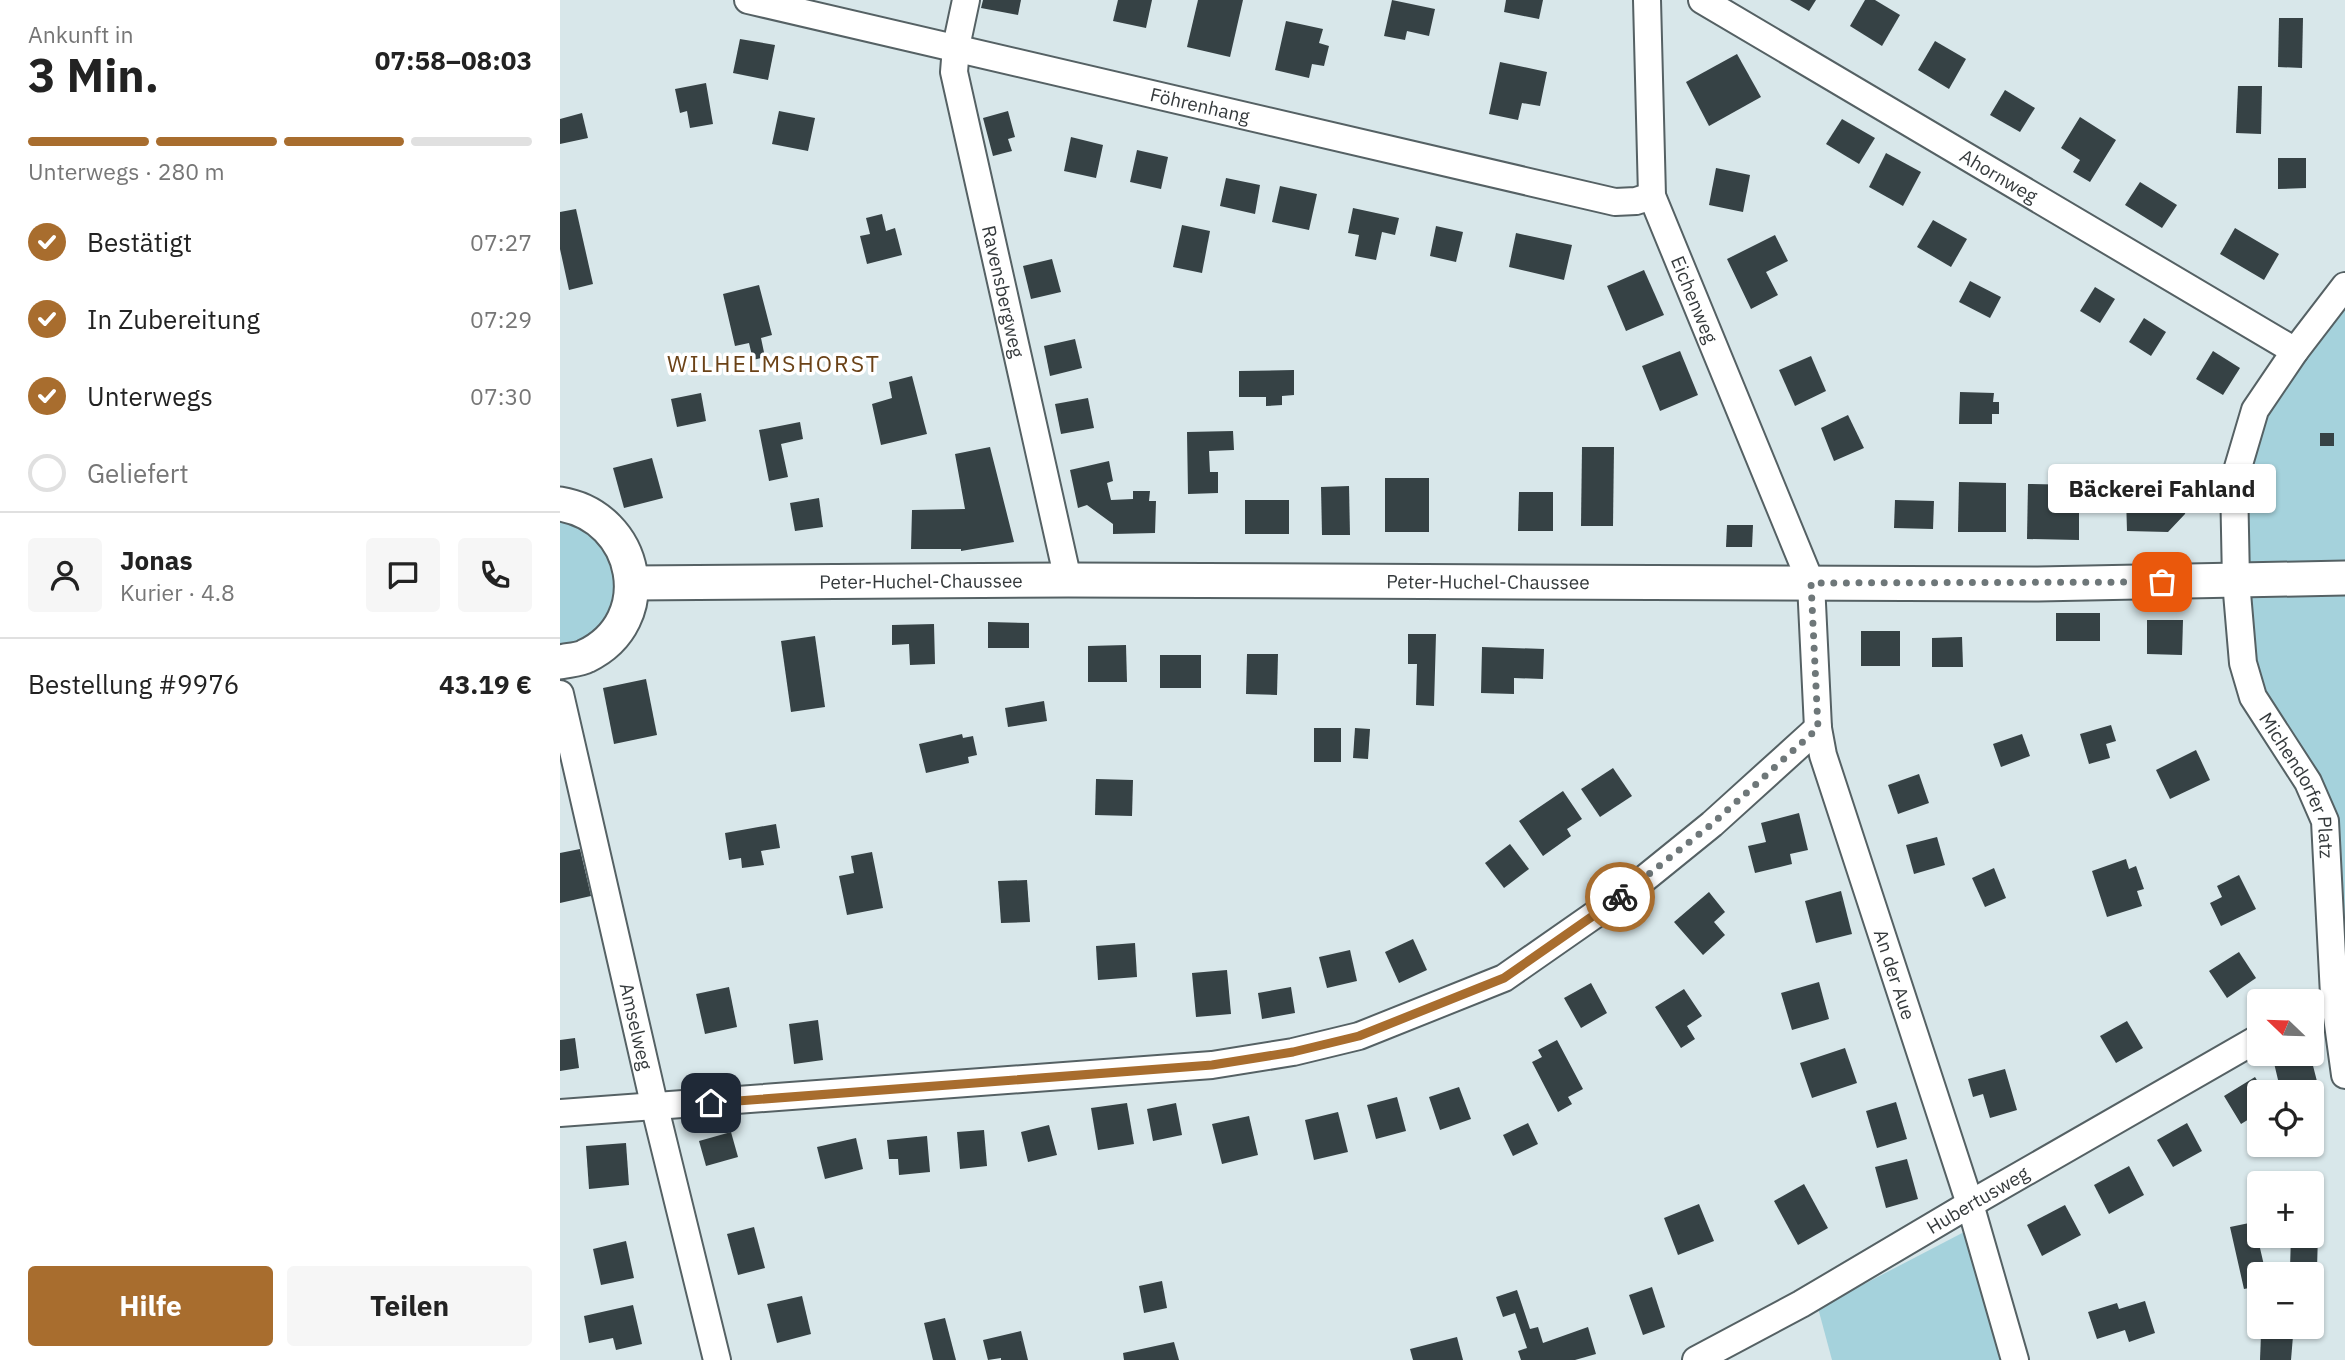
<!DOCTYPE html>
<html lang="de">
<meta charset="utf-8">
<style>
body{margin:0;font-family:"IBM Plex Sans",sans-serif;background:#f6f6f6;color:#222;height:100vh;display:flex;flex-direction:column;font-size:26px;white-space:nowrap}
*{box-sizing:border-box;margin:0}
p{font-size:23px;color:#767676}
.icon{flex:none;width:38px;height:38px;fill:none;stroke:currentColor;stroke-width:2;stroke-linecap:round;stroke-linejoin:round}
.map{position:relative;flex:1;overflow:hidden}
.panel{display:flex;flex-direction:column;background:#fff;width:560px}
.panel>*{flex:none}
.needle{width:46px;rotate:293deg}
.tools{position:absolute;left:1687px;top:989px;display:grid;gap:14px}
.tools a{display:grid;place-items:center;width:77px;height:77px;border-radius:7px;background:#fff;box-shadow:0 2px 5px #0004;font-size:35px}
.pin{position:absolute;display:grid;place-items:center;width:60px;height:60px;color:#fff;margin:-30px;border-radius:14px;box-shadow:0 4px 10px #0006}
.courier{position:absolute;display:grid;place-items:center;width:70px;height:70px;margin:-35px;border:5px solid #a86d2e;border-radius:50%;background:#fff;color:#222;box-shadow:0 2px 9px #0007}
.bubble{position:absolute;height:49px;border-radius:7px;background:#fff;box-shadow:0 2px 5px #0004;font-size:23px;font-weight:700;line-height:49px;text-align:center}
.head em{font-style:normal;font-weight:700}
.head div{display:flex;flex-direction:column-reverse}
.head{display:flex;align-items:center;justify-content:space-between;height:119px;padding:0 28px}
h1{font-size:46px;font-weight:700;line-height:52px}
.bar{display:grid;grid-template-columns:repeat(4,1fr);gap:10px 7px;align-content:center;height:84px;padding:0 28px}
.bar i{height:9px;border-radius:5px;background:#e0e0e0}
.bar .current{background:#a86d2e}
.bar p{grid-column:span 4}
.line{display:flex;align-items:center;gap:18px;padding:0 28px;border-top:2px solid #e0e0e0}
.line div{flex:1}
.round{display:grid;place-items:center;flex:none;width:74px;height:74px;border-radius:7px;background:#f6f6f6}
ol{padding:0 28px;list-style:none}
li{display:flex;align-items:center;gap:21px;height:77px}
li p{margin-inline-start:auto}
li .icon{padding:7px;border-radius:50%;background:#a86d2e;color:#fff;stroke-width:4}
li:last-child{color:#767676}
li i{width:38px;height:38px;border:4px solid #e0e0e0;border-radius:50%}
.button{display:flex;gap:14px;margin-top:auto;padding:14px 28px}
.button a{flex:1;height:80px;border-radius:7px;background:#a86d2e;color:#fff;font-size:28px;font-weight:700;line-height:80px;text-align:center}
.button a+a{background:#f6f6f6;color:#222}
main{display:flex;flex:1;min-height:0}
.map>svg:first-child{display:block}
.green{fill:#a5d2dc}
.building{fill:#364245}
.lines{fill:none;stroke-linecap:round;stroke-linejoin:round}
.minor-casing{stroke:#556164;stroke-width:30}
.tertiary-casing{stroke:#556164;stroke-width:37}
.minor{stroke:#fff;stroke-width:26}
.tertiary{stroke:#fff;stroke-width:33}
.done{stroke:#6e7779;stroke-width:7;stroke-dasharray:0 12.6}
.route{stroke:#a86d2e;stroke-width:9}
.labels{text-anchor:middle;stroke-width:7;stroke-linejoin:round;paint-order:stroke}
.street-label{font-size:19px;fill:#353a3c;stroke:#fff}
.quarter-label{font-size:23px;letter-spacing:2px;fill:#6b4217;stroke:#fff}
</style>
<main>
<section class="panel">
<div class="head"><div><h1>3 Min.</h1><p>Ankunft in</p></div><em>07:58–08:03</em></div>
<div class="bar"><i class="current"></i><i class="current"></i><i class="current"></i><i></i><p>Unterwegs · 280 m</p></div>
<ol>
<li><svg class="icon" aria-label="check" viewBox="0 0 24 24"><path d="M5 12l5 5 9-10"/></svg>Bestätigt<p>07:27</p></li>
<li><svg class="icon" aria-label="check" viewBox="0 0 24 24"><path d="M5 12l5 5 9-10"/></svg>In Zubereitung<p>07:29</p></li>
<li><svg class="icon" aria-label="check" viewBox="0 0 24 24"><path d="M5 12l5 5 9-10"/></svg>Unterwegs<p>07:30</p></li>
<li><i></i>Geliefert</li>
</ol>
<div class="line" style="height:126px"><a class="round"><svg class="icon" aria-label="person" viewBox="0 0 24 24"><circle cx="12" cy="8" r="4"/><path d="M4 21q1-7 8-7t8 7"/></svg></a><div><b>Jonas</b><p>Kurier · 4.8</p></div><a class="round"><svg class="icon" aria-label="chat" viewBox="0 0 24 24"><path d="M4 5h16v11H9l-5 4z"/></svg></a><a class="round"><svg class="icon" aria-label="phone" viewBox="0 0 24 24"><path d="M5 4h4l2 5-3 2q2 4 5 5l2-3 5 2v4C11 20 4 13 5 4z"/></svg></a></div>
<div class="line" style="height:91px"><div>Bestellung #9976</div><b>43.19 €</b></div>
<div class="button"><a>Hilfe</a><a>Teilen</a></div>
</section>
<div class="map">
<svg width="1785" height="1360" viewBox="0 0 1785 1360">
<rect width="100%" height="100%" fill="#d8e7ea"/>
<!-- green -->
<g class="green">
<polygon points="1785,293 1785,572 1683,575 1680,483 1702,411"/>
<polygon points="0,520 35,533 53,554 60,593 47,626 12,650 0,650"/>
<polygon points="1676,581 1785,591 1785,1075 1765,821 1683,663"/>
<polygon points="1406,1231 1441,1360 1272,1360 1258,1308"/>
</g>
<!-- building -->
<g class="building">
<polygon points="423,0 461,0 458,15 421,8"/>
<polygon points="558,0 592,0 586,28 553,21"/>
<polygon points="638,0 683,0 670,57 627,47"/>
<polygon points="832,0 875,9 869,36 847,31 845,40 824,36"/>
<polygon points="946,0 983,0 979,19 944,12"/>
<polygon points="1230,0 1256,0 1249,11"/>
<polygon points="1305,0 1315,0 1340,15 1322,46 1290,26"/>
<polygon points="1719,18 1743,18 1742,68 1718,67"/>
<polygon points="726,21 763,29 759,43 769,46 764,66 752,64 749,78 715,70"/>
<polygon points="180,39 215,45 208,80 173,73"/>
<polygon points="1375,41 1406,59 1389,89 1358,70"/>
<polygon points="1177,54 1201,97 1149,126 1126,82"/>
<polygon points="940,62 987,72 980,106 962,103 958,120 929,114"/>
<polygon points="146,83 153,124 130,128 127,111 120,113 115,89"/>
<polygon points="1678,86 1702,86 1701,134 1676,133"/>
<polygon points="1445,90 1475,108 1460,132 1430,115"/>
<polygon points="219,111 255,118 248,151 212,144"/>
<polygon points="448,111 455,137 448,139 452,151 433,156 423,118"/>
<polygon points="22,113 28,138 0,144 0,119"/>
<polygon points="1520,117 1556,140 1530,182 1513,172 1520,160 1501,148"/>
<polygon points="1282,119 1315,138 1299,164 1266,144"/>
<polygon points="511,137 543,145 536,178 504,171"/>
<polygon points="577,150 608,157 601,189 570,182"/>
<polygon points="1326,153 1361,172 1343,206 1309,187"/>
<polygon points="1718,158 1746,158 1746,188 1718,189"/>
<polygon points="1156,168 1190,175 1183,212 1149,205"/>
<polygon points="666,178 700,185 695,214 660,206"/>
<polygon points="1580,182 1617,205 1602,228 1565,205"/>
<polygon points="720,186 757,194 749,230 712,222"/>
<polygon points="793,208 839,218 835,235 822,232 816,260 795,256 799,235 788,233"/>
<polygon points="16,209 33,284 9,290 0,249 0,212"/>
<polygon points="322,214 326,231 335,228 342,255 307,264 300,236 310,234 306,218"/>
<polygon points="1373,220 1407,239 1391,267 1357,247"/>
<polygon points="622,225 650,231 642,273 613,267"/>
<polygon points="876,226 903,232 896,262 870,256"/>
<polygon points="1675,228 1719,254 1704,280 1660,254"/>
<polygon points="956,233 1012,245 1004,280 949,267"/>
<polygon points="1215,235 1228,261 1206,272 1218,295 1191,309 1167,259"/>
<polygon points="492,259 501,292 471,299 463,266"/>
<polygon points="1084,270 1104,315 1066,331 1047,286"/>
<polygon points="1410,281 1441,297 1430,318 1399,302"/>
<polygon points="199,285 212,335 201,338 205,357 193,360 189,343 175,346 163,294"/>
<polygon points="1535,287 1555,299 1540,323 1520,311"/>
<polygon points="1584,318 1606,332 1591,356 1569,342"/>
<polygon points="515,339 522,368 490,376 484,346"/>
<polygon points="1120,351 1138,395 1100,411 1082,366"/>
<polygon points="1653,351 1680,368 1663,395 1636,379"/>
<polygon points="1251,356 1266,391 1235,406 1219,370"/>
<polygon points="734,370 734,395 722,396 722,405 706,406 706,397 679,397 679,371"/>
<polygon points="352,376 367,434 321,445 312,404 332,398 329,382"/>
<polygon points="1400,392 1434,393 1433,402 1439,402 1439,414 1432,414 1432,424 1399,424"/>
<polygon points="141,393 146,421 117,427 111,399"/>
<polygon points="528,398 534,428 501,434 495,404"/>
<polygon points="1288,415 1304,448 1274,461 1261,428"/>
<polygon points="240,422 243,439 221,444 228,477 209,481 199,430"/>
<polygon points="673,431 674,450 649,451 650,472 658,472 658,493 628,494 627,432"/>
<rect x="1760" y="433" width="14" height="13"/>
<polygon points="430,447 454,542 401,551 401,549 351,549 352,510 405,509 395,454"/>
<polygon points="1022,447 1054,447 1053,526 1021,526"/>
<polygon points="92,458 103,498 64,508 53,468"/>
<polygon points="549,461 553,481 547,483 551,500 573,499 573,491 590,491 589,501 596,501 595,533 553,534 553,524 527,505 518,508 510,470"/>
<polygon points="1595,474 1632,484 1625,514 1608,532 1567,531 1566,497 1590,497"/>
<rect x="825" y="478" width="44" height="54"/>
<polygon points="1399,482 1446,483 1446,532 1398,532"/>
<polygon points="1468,484 1519,485 1519,540 1467,539"/>
<polygon points="789,486 790,535 762,535 761,487"/>
<polygon points="959,492 993,492 993,531 958,531"/>
<polygon points="259,498 263,527 235,531 230,503"/>
<rect x="685" y="500" width="44" height="34"/>
<polygon points="1335,500 1374,501 1373,529 1334,528"/>
<polygon points="1167,525 1193,525 1192,547 1166,547"/>
<rect x="1496" y="613" width="44" height="28"/>
<polygon points="1587,620 1623,620 1622,655 1587,654"/>
<polygon points="428,622 469,623 469,648 428,648"/>
<polygon points="374,624 375,664 350,665 349,644 332,645 332,625"/>
<rect x="1301" y="631" width="39" height="35"/>
<polygon points="848,634 876,634 874,706 856,705 857,664 848,664"/>
<polygon points="255,636 265,707 231,712 221,641"/>
<polygon points="1402,637 1403,667 1372,667 1372,638"/>
<polygon points="566,645 567,682 528,682 528,646"/>
<polygon points="922,647 984,649 983,679 954,678 954,694 921,693"/>
<polygon points="687,654 718,654 717,695 686,694"/>
<rect x="600" y="655" width="41" height="33"/>
<polygon points="86,679 97,735 54,744 43,688"/>
<polygon points="484,701 487,721 448,727 445,708"/>
<polygon points="1551,725 1556,741 1546,744 1550,758 1529,764 1520,734"/>
<rect x="754" y="728" width="27" height="34"/>
<polygon points="795,728 810,729 808,759 793,758"/>
<polygon points="402,734 403,738 413,736 417,755 408,757 409,763 366,773 359,744"/>
<polygon points="1462,734 1470,756 1441,767 1433,744"/>
<polygon points="1636,750 1650,780 1610,799 1596,770"/>
<polygon points="1053,768 1072,796 1040,817 1021,789"/>
<polygon points="1359,774 1369,803 1338,814 1328,785"/>
<polygon points="536,779 573,780 572,816 535,815"/>
<polygon points="1003,791 1022,819 1007,829 1011,836 983,856 959,821"/>
<polygon points="1239,813 1248,850 1230,854 1232,864 1195,873 1188,846 1206,842 1201,823"/>
<polygon points="216,824 220,848 201,851 204,865 182,868 181,858 169,860 165,833"/>
<polygon points="1377,837 1385,865 1354,874 1346,845"/>
<polygon points="950,844 969,869 944,888 925,863"/>
<polygon points="20,849 31,896 0,903 0,853"/>
<polygon points="312,852 323,908 287,915 279,876 294,873 291,856"/>
<polygon points="1566,859 1569,869 1576,866 1584,889 1577,891 1582,906 1547,917 1532,871"/>
<polygon points="1434,868 1446,898 1425,907 1412,878"/>
<polygon points="1679,875 1696,909 1661,926 1650,903 1662,897 1657,886"/>
<polygon points="467,880 470,922 441,923 438,881"/>
<polygon points="1281,891 1292,934 1256,943 1245,901"/>
<polygon points="1149,892 1165,912 1154,922 1165,935 1143,955 1114,922"/>
<polygon points="853,939 867,970 839,983 825,952"/>
<polygon points="575,943 577,977 538,980 536,946"/>
<polygon points="790,950 797,981 767,988 759,957"/>
<polygon points="1679,952 1696,978 1667,998 1649,971"/>
<polygon points="667,970 671,1014 636,1017 632,973"/>
<polygon points="1259,982 1269,1019 1232,1030 1221,993"/>
<polygon points="1031,983 1047,1013 1021,1028 1004,998"/>
<polygon points="169,987 177,1027 145,1034 136,994"/>
<polygon points="731,987 735,1013 702,1019 698,993"/>
<polygon points="1124,989 1142,1016 1127,1026 1135,1039 1121,1048 1095,1007"/>
<polygon points="258,1020 263,1060 234,1064 229,1024"/>
<polygon points="1567,1021 1583,1048 1556,1063 1540,1036"/>
<polygon points="15,1038 19,1068 0,1071 0,1040"/>
<polygon points="997,1040 1023,1089 1008,1097 1012,1104 998,1112 972,1062 982,1057 978,1050"/>
<polygon points="1285,1048 1297,1083 1252,1098 1240,1063"/>
<polygon points="1750,1054 1760,1093 1752,1096 1752,1092 1729,1092 1727,1082 1719,1084 1714,1063"/>
<polygon points="1445,1069 1457,1110 1430,1118 1423,1094 1413,1097 1408,1079"/>
<polygon points="1695,1077 1704,1092 1699,1092 1699,1113 1681,1124 1664,1096"/>
<polygon points="899,1087 911,1119 880,1130 869,1097"/>
<polygon points="837,1097 846,1131 816,1139 807,1105"/>
<polygon points="1336,1102 1347,1139 1317,1148 1306,1111"/>
<polygon points="567,1103 574,1144 538,1150 531,1108"/>
<polygon points="616,1103 622,1135 593,1141 587,1109"/>
<polygon points="778,1112 788,1152 754,1160 745,1120"/>
<polygon points="689,1116 698,1155 662,1164 652,1124"/>
<polygon points="968,1123 978,1144 953,1156 943,1135"/>
<polygon points="1627,1123 1642,1151 1613,1167 1597,1140"/>
<polygon points="489,1125 497,1155 468,1162 461,1132"/>
<polygon points="424,1130 427,1166 400,1169 397,1132"/>
<polygon points="171,1132 178,1157 146,1166 139,1141"/>
<polygon points="367,1136 370,1172 339,1175 338,1159 329,1159 327,1140"/>
<polygon points="296,1138 303,1169 265,1179 257,1147"/>
<polygon points="66,1143 69,1185 29,1189 26,1146"/>
<polygon points="1347,1159 1358,1199 1326,1208 1315,1167"/>
<polygon points="1569,1166 1584,1195 1549,1214 1534,1185"/>
<polygon points="1244,1184 1268,1228 1238,1245 1214,1201"/>
<polygon points="1139,1204 1154,1241 1118,1255 1104,1218"/>
<polygon points="1505,1205 1521,1235 1482,1256 1467,1225"/>
<polygon points="1694,1222 1706,1274 1699,1274 1699,1286 1684,1289 1670,1227"/>
<polygon points="194,1227 205,1268 178,1275 167,1234"/>
<polygon points="1752,1234 1758,1234 1757,1269 1730,1268 1731,1236 1752,1236"/>
<polygon points="66,1241 74,1278 41,1285 33,1249"/>
<polygon points="602,1281 607,1308 584,1313 579,1286"/>
<polygon points="1092,1287 1105,1327 1083,1335 1069,1295"/>
<polygon points="957,1290 970,1329 978,1327 983,1343 1028,1327 1036,1354 1015,1360 961,1360 958,1351 967,1348 955,1313 943,1317 936,1297"/>
<polygon points="242,1296 251,1334 217,1343 207,1304"/>
<polygon points="1585,1301 1595,1333 1569,1342 1565,1330 1537,1339 1528,1312 1557,1303 1559,1309"/>
<polygon points="73,1305 82,1344 56,1350 53,1338 29,1343 24,1316"/>
<polygon points="385,1318 396,1360 373,1360 364,1323"/>
<polygon points="461,1331 468,1360 441,1360 441,1358 428,1360 423,1340"/>
<polygon points="1701,1334 1733,1336 1731,1360 1700,1360"/>
<polygon points="897,1337 903,1360 853,1360 850,1349"/>
<polygon points="614,1342 619,1360 564,1360 563,1353"/>
</g>
<g class="lines">
<defs>
<g id="minor">
<path id="s1" d="M188 0 1055 202 1076 201 1092 196"/>
<path id="s2" d="M406 0 396 47 394 72 508 580"/>
<path id="s3" d="M1087 0 1092 196 1251 583 1258 728 1263 755 1410 1204 1455 1360"/>
<path id="s4" d="M1142 0 1735 351"/>
<path id="s5" d="M1785 286 1735 351 1695 410 1674 481 1676 581 1683 663 1693 697 1748 782 1765 821 1774 995 1785 1075"/>
<path id="s6" d="M0 694 95 1108 157 1360"/>
<polyline points="0,1113 652,1065 733,1052 799,1036 944,978 1073,888 1152,824 1258,728"/>
<path id="s7" d="M1136 1360 1241 1304 1410 1204 1699 1038"/>
</g>
<g id="tertiary">
<path d="M0 504C79 517 99 621 26 656 19 660 8 660 0 662"/>
<path id="s8" d="M72 583 508 580 1478 584 1785 578"/>
</g>
</defs>
<!-- minor casing -->
<use href="#minor" class="minor-casing"/>
<!-- tertiary casing -->
<use href="#tertiary" class="tertiary-casing"/>
<!-- minor -->
<use href="#minor" class="minor"/>
<!-- tertiary -->
<use href="#tertiary" class="tertiary"/>
</g>
<g class="lines">
<!-- done -->
<polyline class="done" points="1060,897 1152,824 1258,728 1251,583 1602,582"/>
<!-- route -->
<polyline class="route" points="151,1103 652,1065 733,1052 799,1036 944,978 1060,897"/>
</g>
<g class="labels">
<!-- street labels -->
<g class="street-label">
<text dy="7" stroke="none"><textPath href="#s1" startOffset="464">Föhrenhang</textPath></text>
<text dy="7" stroke="none"><textPath href="#s4" startOffset="345">Ahornweg</textPath></text>
<text dy="7" stroke="none"><textPath href="#s2" startOffset="298">Ravensbergweg</textPath></text>
<text dy="7" stroke="none"><textPath href="#s3" startOffset="308">Eichenweg</textPath></text>
<text dy="7" stroke="none"><textPath href="#s8" startOffset="289">Peter-Huchel-Chaussee</textPath></text>
<text dy="7" stroke="none"><textPath href="#s8" startOffset="856">Peter-Huchel-Chaussee</textPath></text>
<text dy="7" stroke="none"><textPath href="#s5" startOffset="546">Michendorfer Platz</textPath></text>
<text dy="7" stroke="none"><textPath href="#s3" startOffset="1018">An der Aue</textPath></text>
<text dy="7" stroke="none"><textPath href="#s6" startOffset="341">Amselweg</textPath></text>
<text dy="7" stroke="none"><textPath href="#s7" startOffset="324">Hubertusweg</textPath></text>
</g>
<!-- quarter labels -->
<g class="quarter-label">
<text x="214" y="372">WILHELMSHORST</text>
</g>
</g>
</svg>
<div class="tools">
<a><svg class="needle" viewBox="-14 -14 28 28"><path d="M0-13l5 13h-10z" fill="#e53935"/><path d="M0 13l5-13h-10z" fill="#767676"/></svg></a>
<a><svg class="icon" aria-label="locate" viewBox="0 0 24 24"><circle cx="12" cy="12" r="6"/><path d="M12 2v4M12 18v4M2 12h4M18 12h4"/></svg></a>
<a>+</a>
<a>−</a>
</div>
<div class="pin" style="left:1602px;top:582px;background:#ea580c"><svg class="icon" aria-label="bag" viewBox="0 0 24 24"><path d="M5 8h14l-1 12H6zM9 8a3 3 0 0 1 6 0"/></svg></div>
<div class="pin" style="left:151px;top:1103px;background:#1f2937"><svg class="icon" aria-label="home" viewBox="0 0 24 24"><path d="M3 11l9-7 9 7M6 9v11h12V9"/></svg></div>
<div class="courier" style="left:1060px;top:897px"><svg class="icon" aria-label="bike" viewBox="0 0 24 24"><circle cx="6" cy="16" r="4"/><circle cx="18" cy="16" r="4"/><path d="M6 16l4-8h5l3 8M10 8l3 8H6M13 5h3"/></svg></div>
<div class="bubble" style="left:1488px;top:464px;width:228px">Bäckerei Fahland</div>
</div>
</main>
